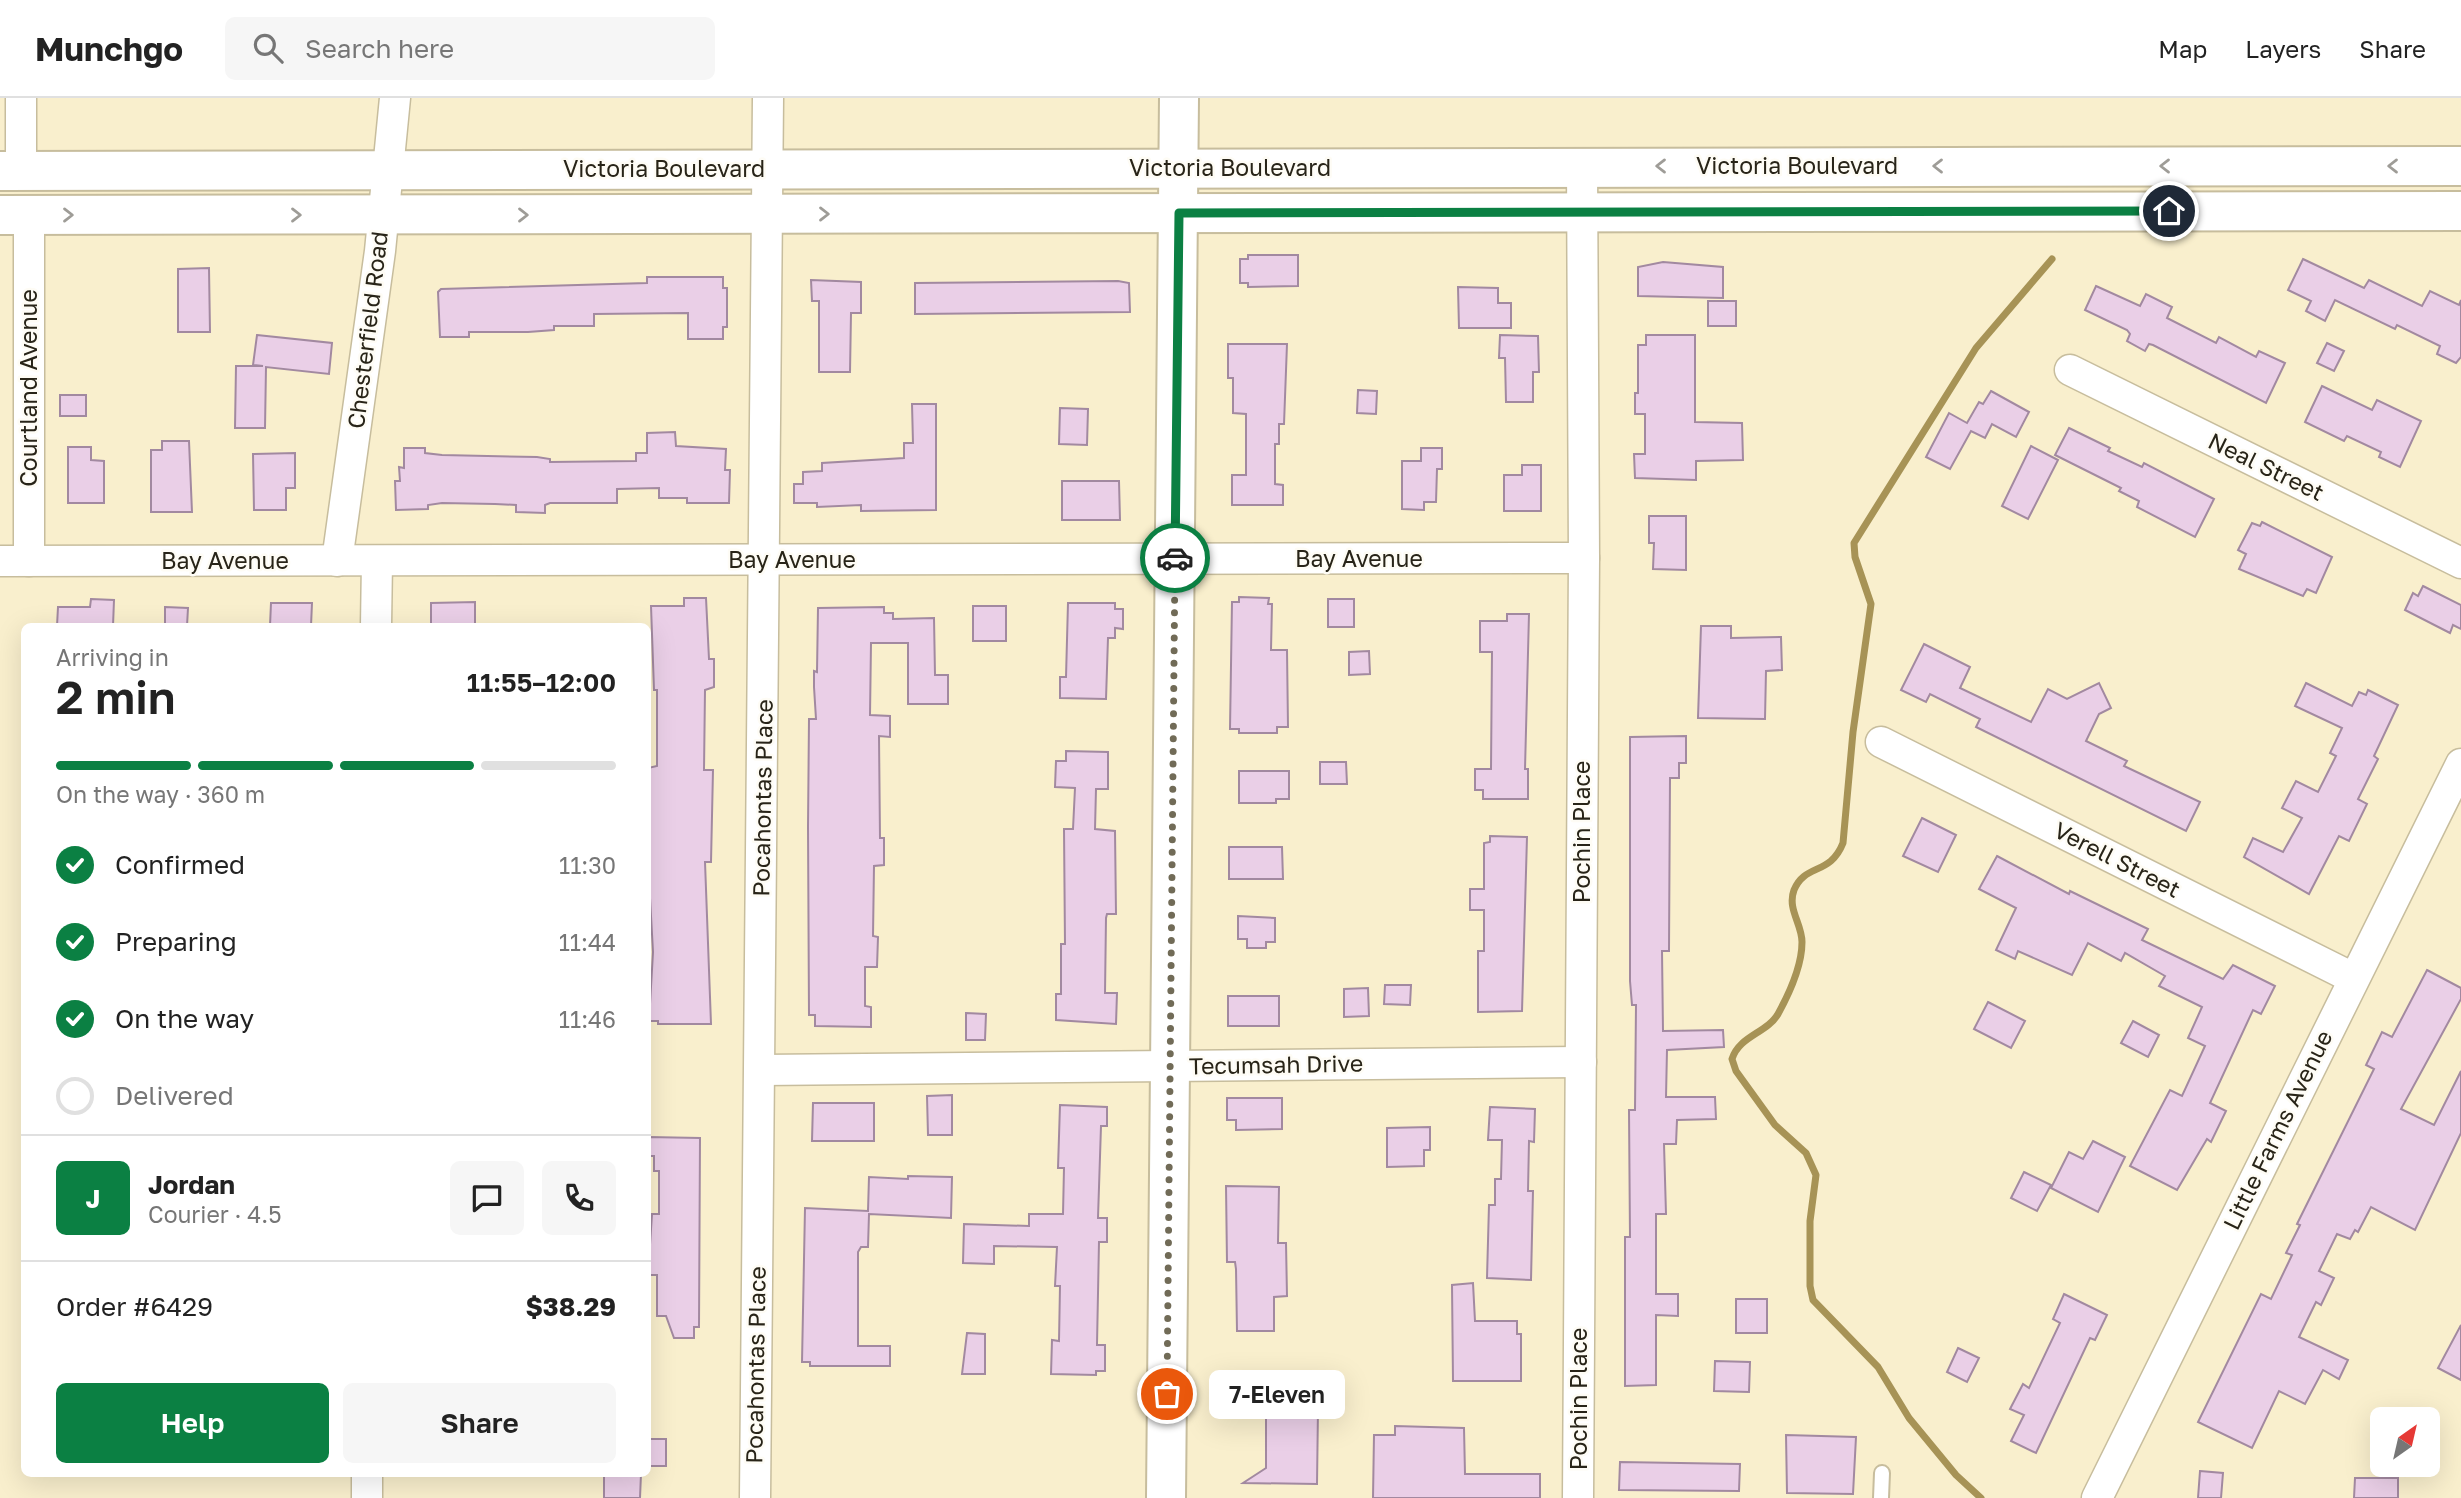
<!DOCTYPE html>
<meta charset="utf-8">
<style>
body{margin:0;font-family:"Golos Text",sans-serif;background:#f6f6f6;color:#222;height:100vh;display:flex;flex-direction:column;font-size:26px;white-space:nowrap}
*{box-sizing:border-box;margin:0}
p{font-size:23px;color:#767676}
.icon{flex:none;width:38px;height:38px;fill:none;stroke:currentColor;stroke-width:2;stroke-linecap:round;stroke-linejoin:round}
.map{position:relative;flex:1;overflow:hidden}
.sheet{position:absolute;left:21px;top:525px;width:630px;height:854px;display:flex;flex-direction:column;background:#fff;border-radius:10px;box-shadow:0 7px 28px #0002}
.sheet>*{flex:none}
.needle{width:46px;rotate:34deg}
.tools{position:absolute;left:2370px;top:1309px;display:grid;gap:14px}
.tools a{display:grid;place-items:center;width:70px;height:70px;border-radius:10px;background:#fff;box-shadow:0 7px 28px #0002;font-size:35px}
.pin{position:absolute;display:grid;place-items:center;width:60px;height:60px;color:#fff;margin:-30px;border:4px solid #fff;border-radius:50%;box-shadow:0 2px 7px #0007}
.courier{position:absolute;display:grid;place-items:center;width:70px;height:70px;margin:-35px;border:5px solid #0b8043;border-radius:50%;background:#fff;color:#222;box-shadow:0 2px 9px #0007}
.bubble{position:absolute;height:49px;border-radius:10px;background:#fff;box-shadow:0 7px 28px #0002;font-size:23px;font-weight:600;line-height:49px;text-align:center}
.summary em{font-style:normal;font-weight:600}
.summary div{display:flex;flex-direction:column-reverse}
.summary{display:flex;align-items:center;justify-content:space-between;height:119px;padding:0 35px}
h1{font-size:46px;font-weight:600;line-height:52px}
.bar{display:grid;grid-template-columns:repeat(4,1fr);gap:10px 7px;align-content:center;height:84px;padding:0 35px}
.bar i{height:9px;border-radius:5px;background:#e0e0e0}
.bar .active{background:#0b8043}
.bar p{grid-column:span 4}
.line{display:flex;align-items:center;gap:18px;padding:0 35px;border-top:2px solid #e0e0e0}
.line div{flex:1}
.round{display:grid;place-items:center;flex:none;width:74px;height:74px;border-radius:10px;background:#f6f6f6}
ol{padding:0 35px;list-style:none}
li{display:flex;align-items:center;gap:21px;height:77px}
li p{margin-inline-start:auto}
li .icon{padding:7px;border-radius:50%;background:#0b8043;color:#fff;stroke-width:4}
li:last-child{color:#767676}
li i{width:38px;height:38px;border:4px solid #e0e0e0;border-radius:50%}
.action{display:flex;gap:14px;margin-top:auto;padding:14px 35px}
.action a{flex:1;height:80px;border-radius:10px;background:#0b8043;color:#fff;font-size:28px;font-weight:600;line-height:80px;text-align:center}
.action a+a{background:#f6f6f6;color:#222}
header{display:flex;align-items:center;gap:42px;box-sizing:border-box;height:98px;padding:0 35px;background:#fff;border-bottom:2px solid #e0e0e0}
header strong{font-size:33px}
nav{display:flex;gap:38px;margin-inline-start:auto;font-size:24px}
.search{width:490px;height:63px;background:#f6f6f6;display:flex;align-items:center;gap:18px;box-sizing:border-box;padding:0 24px;border-radius:10px;color:#767676;font-size:26px}
.map>svg:first-child{display:block}
.lines{fill:none;stroke-linecap:round;stroke-linejoin:round}
.stream{stroke:#a79356;stroke-width:7}
.building{fill:#eacfe7;stroke:#a289a0;stroke-width:2}
.lane-casing{stroke:#c7bd9d;stroke-width:18}
.street-casing{stroke:#c7bd9d;stroke-width:33}
.secondary-casing{stroke:#c7bd9d;stroke-width:42}
.lane{stroke:#fff;stroke-width:14}
.street{stroke:#fff;stroke-width:30}
.secondary{stroke:#fff;stroke-width:38}
.oneway{stroke:#9e9c97}
.done{stroke:#716b57;stroke-width:7;stroke-dasharray:0 12.6}
.route{stroke:#0b8043;stroke-width:9}
.labels{text-anchor:middle;stroke-width:5;stroke-linejoin:round;paint-order:stroke}
.street-label{font-size:23px;fill:#282418;stroke:#fefcf5}
</style>
<header>
<strong>Munchgo</strong>
<div class="search"><svg class="icon" aria-label="search" viewBox="0 0 24 24"><circle cx="10" cy="10" r="6"/><path d="M15 15l6 6"/></svg>Search here</div>
<nav><a>Map</a><a>Layers</a><a>Share</a></nav>
</header>
<div class="map">
<svg width="2461" height="1400" viewBox="0 0 2461 1400">
<rect width="100%" height="100%" fill="#f9efcd"/>
<g class="lines">
<!-- stream -->
<path class="stream" d="M1981 1400 1956 1377 1909 1320 1878 1269 1813 1202 1810 1188V1123L1816 1077 1806 1055 1775 1027 1736 973 1732 961C1739 938 1767 935 1778 916 1789 896 1802 867 1802 844 1802 826 1787 811 1794 792 1805 765 1830 778 1843 745L1853 634 1871 506 1855 459 1854 445 1976 250 2052 161"/>
</g>
<!-- building -->
<g class="building">
<polygon points="1248,157 1298,157 1298,188 1248,189 1248,185 1240,185 1240,161 1248,161"/>
<polygon points="2303,161 2364,190 2369,182 2422,208 2430,193 2459,207 2461,202 2461,259 2456,265 2437,256 2440,248 2397,227 2395,231 2335,202 2325,223 2306,213 2311,203 2288,192"/>
<polygon points="1663,164 1723,169 1723,200 1638,198 1638,169"/>
<polygon points="209,170 210,234 178,234 178,171"/>
<polygon points="647,179 723,179 723,190 727,190 727,229 723,229 723,241 688,241 688,215 594,216 594,228 554,228 554,232 528,234 469,234 469,239 440,239 438,194 441,191 647,185"/>
<polygon points="811,182 861,184 861,215 851,215 850,274 819,274 819,203 812,203"/>
<polygon points="1118,183 1129,185 1130,214 915,216 915,185"/>
<polygon points="2096,188 2140,208 2146,196 2172,209 2167,220 2216,245 2219,239 2256,259 2259,253 2285,265 2266,305 2153,247 2149,246 2145,253 2127,243 2130,236 2127,232 2085,212"/>
<polygon points="1458,189 1498,190 1498,205 1511,205 1511,230 1459,230"/>
<rect x="1708" y="203" width="28" height="25"/>
<polygon points="257,237 332,245 329,276 266,269 265,330 235,330 236,268 263,268 253,267"/>
<polygon points="1500,237 1538,238 1539,274 1533,274 1533,304 1506,304 1505,260 1499,260"/>
<polygon points="1646,237 1695,237 1695,324 1742,325 1743,362 1696,363 1696,382 1635,380 1634,356 1645,356 1645,316 1635,316 1635,295 1638,295 1638,247 1646,247"/>
<polygon points="2327,245 2344,253 2334,273 2317,265"/>
<polygon points="1228,246 1287,246 1284,326 1279,326 1279,346 1275,346 1275,386 1283,387 1283,407 1232,407 1232,377 1246,377 1246,316 1233,315 1233,280 1228,280"/>
<polygon points="2322,288 2372,312 2377,302 2421,323 2400,369 2379,359 2381,354 2347,338 2344,343 2305,324"/>
<polygon points="1358,292 1377,293 1376,316 1357,315"/>
<polygon points="1991,293 2029,314 2016,339 1992,326 1985,340 1971,333 1950,371 1926,359 1949,315 1967,325 1979,304 1983,306"/>
<rect x="60" y="297" width="26" height="21"/>
<polygon points="912,306 936,306 936,412 861,413 861,407 817,409 817,405 794,405 794,386 803,386 803,374 822,373 822,365 904,360 904,345 913,345"/>
<polygon points="1060,310 1088,311 1087,347 1059,346"/>
<polygon points="2069,330 2110,350 2108,353 2142,369 2144,365 2214,401 2195,439 2137,409 2139,403 2119,393 2121,390 2055,357"/>
<polygon points="675,334 676,348 726,351 725,372 730,372 729,405 687,405 687,400 659,400 659,390 617,391 617,405 550,405 545,407 545,415 516,414 516,407 495,406 442,405 428,407 428,411 396,412 395,383 400,383 399,369 404,370 404,350 425,350 425,355 442,357 537,359 550,361 550,364 636,363 636,355 647,355 647,335"/>
<polygon points="162,343 189,343 192,414 151,414 151,352 162,352"/>
<polygon points="2031,348 2058,362 2028,421 2002,408"/>
<polygon points="68,349 91,349 91,362 104,363 104,405 68,405"/>
<polygon points="1421,350 1442,350 1442,371 1437,371 1436,404 1424,404 1424,412 1402,411 1402,363 1421,363"/>
<polygon points="295,355 295,390 286,390 286,412 254,412 253,356"/>
<polygon points="1522,367 1541,367 1541,413 1504,413 1504,377 1522,377"/>
<polygon points="1062,383 1119,383 1120,422 1062,422"/>
<polygon points="1649,418 1686,418 1686,472 1653,471 1654,445 1649,445"/>
<polygon points="2262,424 2332,459 2316,495 2307,491 2303,498 2239,471 2246,456 2238,452 2252,425 2260,428"/>
<polygon points="2423,488 2461,507 2461,531 2453,527 2450,535 2405,512 2413,495 2418,498"/>
<polygon points="1239,499 1269,500 1268,506 1272,506 1271,552 1287,552 1288,629 1277,629 1277,635 1239,635 1239,631 1230,631 1232,504 1239,504"/>
<polygon points="684,500 706,500 709,561 714,561 714,589 705,592 704,672 713,672 711,764 705,764 711,926 658,926 658,923 649,923 653,854 648,764 648,670 657,668 657,592 654,592 651,508 684,508"/>
<polygon points="91,501 114,502 113,528 57,528 58,509 90,509"/>
<rect x="1328" y="501" width="26" height="28"/>
<polygon points="475,504 475,528 431,528 431,505"/>
<polygon points="271,505 312,505 311,528 270,528"/>
<polygon points="1068,505 1115,505 1115,511 1123,511 1123,531 1115,530 1115,540 1108,540 1106,601 1060,600 1060,579 1066,579"/>
<rect x="973" y="508" width="33" height="35"/>
<polygon points="165,509 188,510 187,528 165,528"/>
<polygon points="884,509 884,515 893,515 893,521 934,520 935,577 948,577 948,606 908,606 908,545 871,545 870,617 890,618 890,639 879,638 880,740 884,740 884,767 874,768 873,838 878,839 877,869 865,869 865,908 871,909 871,929 815,928 815,917 809,917 808,729 809,621 816,621 814,589 814,573 817,574 818,510"/>
<polygon points="1507,516 1529,516 1525,671 1528,671 1528,701 1483,701 1483,692 1475,692 1475,671 1491,671 1492,554 1480,554 1480,523 1507,523"/>
<polygon points="1701,528 1731,528 1731,540 1781,539 1782,572 1766,573 1765,621 1698,620"/>
<polygon points="1924,546 1970,569 1960,590 2031,624 2048,591 2067,601 2099,585 2111,610 2099,616 2086,643 2127,663 2124,668 2200,704 2186,733 1976,629 1980,621 1930,596 1926,604 1901,592"/>
<polygon points="1369,553 1370,576 1349,577 1349,554"/>
<polygon points="2306,585 2352,608 2359,594 2366,597 2368,592 2398,607 2374,658 2378,661 2358,701 2367,706 2349,743 2339,738 2309,796 2244,759 2253,740 2283,754 2302,720 2282,710 2296,683 2318,694 2336,658 2330,655 2342,630 2295,608"/>
<polygon points="1686,638 1686,665 1679,665 1679,680 1670,680 1669,853 1662,853 1663,933 1723,932 1724,949 1667,952 1666,999 1715,999 1716,1021 1677,1022 1676,1046 1664,1046 1666,1116 1656,1116 1656,1196 1678,1196 1678,1218 1656,1217 1656,1287 1625,1288 1625,1139 1630,1139 1629,1012 1635,1012 1636,907 1632,907 1630,883 1630,639"/>
<polygon points="1066,653 1108,654 1108,691 1096,691 1095,731 1115,733 1116,816 1107,816 1106,820 1105,895 1117,895 1116,926 1056,922 1056,896 1061,896 1061,846 1065,846 1064,731 1073,731 1075,690 1055,689 1056,663 1066,663"/>
<polygon points="1320,664 1346,664 1347,686 1320,686"/>
<polygon points="1239,673 1289,673 1289,701 1276,701 1276,705 1239,705"/>
<polygon points="1922,720 1956,737 1938,774 1903,758"/>
<polygon points="1490,738 1527,739 1522,913 1478,914 1478,853 1484,853 1484,812 1470,812 1470,791 1484,791 1484,745 1490,744"/>
<polygon points="1229,749 1282,749 1283,781 1229,781"/>
<polygon points="1997,758 2069,796 2070,793 2148,831 2142,842 2223,881 2233,867 2275,888 2261,916 2253,912 2210,1005 2226,1013 2211,1044 2207,1041 2177,1092 2130,1068 2170,992 2182,998 2205,948 2188,940 2202,909 2159,888 2165,878 2125,855 2121,863 2088,845 2072,877 2018,853 2015,861 1996,852 2016,810 1979,791"/>
<polygon points="1238,818 1275,820 1275,844 1266,844 1266,850 1247,850 1247,841 1238,841"/>
<polygon points="2427,872 2461,890 2461,901 2401,1011 2434,1027 2461,973 2461,1035 2415,1132 2371,1109 2358,1134 2355,1132 2350,1141 2337,1136 2319,1173 2334,1180 2321,1207 2316,1204 2299,1239 2348,1262 2339,1281 2323,1272 2305,1306 2279,1293 2252,1350 2198,1324 2261,1196 2271,1201 2292,1157 2286,1155 2300,1127 2297,1126 2374,971 2366,967 2382,934 2392,939"/>
<polygon points="1385,887 1411,887 1410,907 1384,906"/>
<polygon points="1368,890 1369,918 1344,919 1344,891"/>
<rect x="1228" y="898" width="51" height="30"/>
<polygon points="1988,904 2025,923 2011,950 1974,931"/>
<polygon points="966,915 986,916 985,942 966,942"/>
<polygon points="2133,923 2159,937 2148,959 2121,945"/>
<polygon points="952,997 952,1037 928,1037 927,998"/>
<polygon points="1227,1000 1282,1000 1282,1031 1236,1032 1236,1022 1227,1022"/>
<polygon points="813,1005 874,1005 874,1043 812,1043"/>
<polygon points="1060,1007 1107,1009 1107,1028 1101,1028 1098,1120 1107,1120 1107,1144 1099,1144 1097,1247 1105,1247 1105,1273 1096,1273 1096,1277 1051,1276 1052,1242 1059,1243 1060,1188 1055,1188 1057,1149 994,1148 994,1166 963,1165 964,1126 1029,1128 1029,1116 1063,1116 1064,1070 1058,1070"/>
<polygon points="1490,1009 1535,1011 1534,1044 1529,1043 1528,1093 1533,1093 1531,1182 1487,1180 1489,1107 1495,1107 1495,1081 1501,1081 1502,1042 1488,1042"/>
<polygon points="1430,1029 1430,1052 1424,1052 1424,1068 1387,1069 1387,1030"/>
<polygon points="648,1039 700,1040 699,1229 694,1229 694,1240 674,1240 666,1218 657,1218 657,1177 648,1177 652,1116 659,1116 659,1073 654,1073 654,1058 648,1058"/>
<polygon points="2093,1043 2125,1059 2098,1114 2051,1090 2069,1054 2083,1061"/>
<polygon points="2024,1074 2051,1087 2037,1113 2011,1100"/>
<polygon points="908,1078 952,1079 951,1120 869,1116 868,1149 861,1149 858,1154 858,1248 890,1248 890,1268 810,1268 810,1264 802,1264 805,1110 868,1113 869,1079 908,1081"/>
<polygon points="1226,1088 1279,1089 1278,1145 1286,1145 1287,1198 1274,1199 1274,1233 1237,1233 1236,1171 1235,1164 1227,1164"/>
<polygon points="1473,1185 1475,1223 1517,1223 1517,1236 1521,1236 1521,1283 1453,1283 1452,1187"/>
<polygon points="2064,1196 2107,1217 2095,1242 2090,1240 2036,1355 2011,1343 2024,1317 2010,1311 2023,1286 2029,1290 2060,1225 2053,1221"/>
<rect x="1736" y="1201" width="31" height="34"/>
<polygon points="2461,1227 2461,1282 2438,1270"/>
<polygon points="967,1235 985,1236 985,1276 962,1276"/>
<polygon points="1958,1250 1979,1260 1967,1284 1947,1274"/>
<polygon points="1715,1263 1750,1264 1749,1294 1714,1293"/>
<polygon points="1270,1310 1318,1310 1317,1386 1243,1385 1266,1370 1266,1317 1270,1317"/>
<polygon points="1395,1328 1464,1330 1465,1376 1540,1376 1540,1400 1373,1400 1374,1337 1395,1337"/>
<polygon points="1786,1337 1856,1339 1853,1396 1787,1395"/>
<rect x="648" y="1341" width="18" height="27"/>
<polygon points="1620,1364 1740,1366 1739,1393 1619,1392"/>
<polygon points="2200,1373 2223,1375 2221,1400 2198,1400"/>
<polygon points="604,1376 641,1376 640,1400 604,1400"/>
<polygon points="2355,1380 2398,1380 2398,1400 2354,1400"/>
</g>
<g class="lines">
<defs>
<polyline id="lane" points="1881,1400 1882,1375"/>
<g id="street">
<polyline points="21,0 21,73"/>
<polyline points="2070,272 2461,465"/>
<polyline points="0,463 1584,460"/>
<polyline points="29,463 29,117"/>
<polyline points="337,463 380,153 395,0"/>
<polyline points="376,528 377,463"/>
<polyline points="1881,644 2353,880"/>
<polyline points="760,972 1581,964"/>
<polyline points="367,1400 367,1376"/>
<polyline points="755,1400 768,0"/>
<polyline points="1578,1400 1584,460 1582,68"/>
<polyline points="2097,1400 2461,666"/>
</g>
<g id="secondary">
<polyline points="0,73 2461,68"/>
<polyline points="0,117 2461,113"/>
<polyline points="1166,1400 1179,0"/>
</g>
</defs>
<!-- lane casing -->
<use href="#lane" class="lane-casing"/>
<!-- street casing -->
<use href="#street" class="street-casing"/>
<!-- secondary casing -->
<use href="#secondary" class="secondary-casing"/>
<!-- lane -->
<use href="#lane" class="lane"/>
<!-- street -->
<use href="#street" class="street"/>
<!-- secondary -->
<use href="#secondary" class="secondary"/>
</g>
<!-- one-way arrows -->
<defs><path id="oneway-chevron" d="M-2-3.5L2.5 0L-2 3.5" fill="none" stroke-width="1.6" stroke-linecap="round" stroke-linejoin="round" transform="scale(1.75)"/></defs>
<g class="oneway">
<use href="#oneway-chevron" transform="translate(1661 68) rotate(180)"/>
<use href="#oneway-chevron" transform="translate(1938 68) rotate(180)"/>
<use href="#oneway-chevron" transform="translate(2165 68) rotate(180)"/>
<use href="#oneway-chevron" transform="translate(2393 68) rotate(180)"/>
<use href="#oneway-chevron" transform="translate(824 116)"/>
<use href="#oneway-chevron" transform="translate(68 117)"/>
<use href="#oneway-chevron" transform="translate(296 117)"/>
<use href="#oneway-chevron" transform="translate(523 117)"/>
</g>
<g class="lines">
<!-- done -->
<polyline class="done" points="1167,1296 1175,460"/>
<!-- route -->
<polyline class="route" points="1175,460 1179,115 2169,113"/>
</g>
<g class="labels">
<!-- street labels -->
<g class="street-label">
<text x="1797" y="76">Victoria Boulevard</text>
<text x="1230" y="78">Victoria Boulevard</text>
<text x="664" y="79">Victoria Boulevard</text>
<text transform="translate(368 232) rotate(-83)" y="8">Chesterfield Road</text>
<text transform="translate(29 290) rotate(-90)" y="8">Courtland Avenue</text>
<text transform="translate(2266 369) rotate(26)" y="8">Neal Street</text>
<text x="1359" y="469">Bay Avenue</text>
<text x="792" y="470">Bay Avenue</text>
<text x="225" y="471">Bay Avenue</text>
<text transform="translate(763 700) rotate(-89)" y="8">Pocahontas Place</text>
<text transform="translate(1582 734) rotate(-90)" y="8">Pochin Place</text>
<text transform="translate(2117 762) rotate(27)" y="8">Verell Street</text>
<text transform="translate(1276 967) rotate(-1)" y="8">Tecumsah Drive</text>
<text transform="translate(2278 1032) rotate(-64)" y="8">Little Farms Avenue</text>
<text transform="translate(756 1267) rotate(-89)" y="8">Pocahontas Place</text>
<text transform="translate(1579 1301) rotate(-90)" y="8">Pochin Place</text>
</g>
</g>
</svg>
<div class="tools">
<a><svg class="needle" viewBox="-14 -14 28 28"><path d="M0-13l5 13h-10z" fill="#e53935"/><path d="M0 13l5-13h-10z" fill="#767676"/></svg></a>
</div>
<div class="pin" style="left:1167px;top:1296px;background:#ea580c"><svg class="icon" aria-label="bag" viewBox="0 0 24 24"><path d="M5 8h14l-1 12H6zM9 8a3 3 0 0 1 6 0"/></svg></div>
<div class="pin" style="left:2169px;top:113px;background:#1f2937"><svg class="icon" aria-label="home" viewBox="0 0 24 24"><path d="M3 11l9-7 9 7M6 9v11h12V9"/></svg></div>
<div class="courier" style="left:1175px;top:460px"><svg class="icon" aria-label="car" viewBox="0 0 24 24"><path d="M5 17H2v-5l4-1 3-4h7l3 4 3 1v5h-3M9 17h6M6 11h13"/><circle cx="7" cy="17" r="2"/><circle cx="17" cy="17" r="2"/></svg></div>
<div class="bubble" style="left:1209px;top:1272px;width:136px">7-Eleven</div>
<section class="sheet">
<div class="summary"><div><h1>2 min</h1><p>Arriving in</p></div><em>11:55–12:00</em></div>
<div class="bar"><i class="active"></i><i class="active"></i><i class="active"></i><i></i><p>On the way · 360 m</p></div>
<ol>
<li><svg class="icon" aria-label="check" viewBox="0 0 24 24"><path d="M5 12l5 5 9-10"/></svg>Confirmed<p>11:30</p></li>
<li><svg class="icon" aria-label="check" viewBox="0 0 24 24"><path d="M5 12l5 5 9-10"/></svg>Preparing<p>11:44</p></li>
<li><svg class="icon" aria-label="check" viewBox="0 0 24 24"><path d="M5 12l5 5 9-10"/></svg>On the way<p>11:46</p></li>
<li><i></i>Delivered</li>
</ol>
<div class="line" style="height:126px"><b class="round" style="background:#0b8043;color:#fff">J</b><div><b>Jordan</b><p>Courier · 4.5</p></div><a class="round"><svg class="icon" aria-label="chat" viewBox="0 0 24 24"><path d="M4 5h16v11H9l-5 4z"/></svg></a><a class="round"><svg class="icon" aria-label="phone" viewBox="0 0 24 24"><path d="M5 4h4l2 5-3 2q2 4 5 5l2-3 5 2v4C11 20 4 13 5 4z"/></svg></a></div>
<div class="line" style="height:91px"><div>Order #6429</div><b>$38.29</b></div>
<div class="action"><a>Help</a><a>Share</a></div>
</section>
</div>
